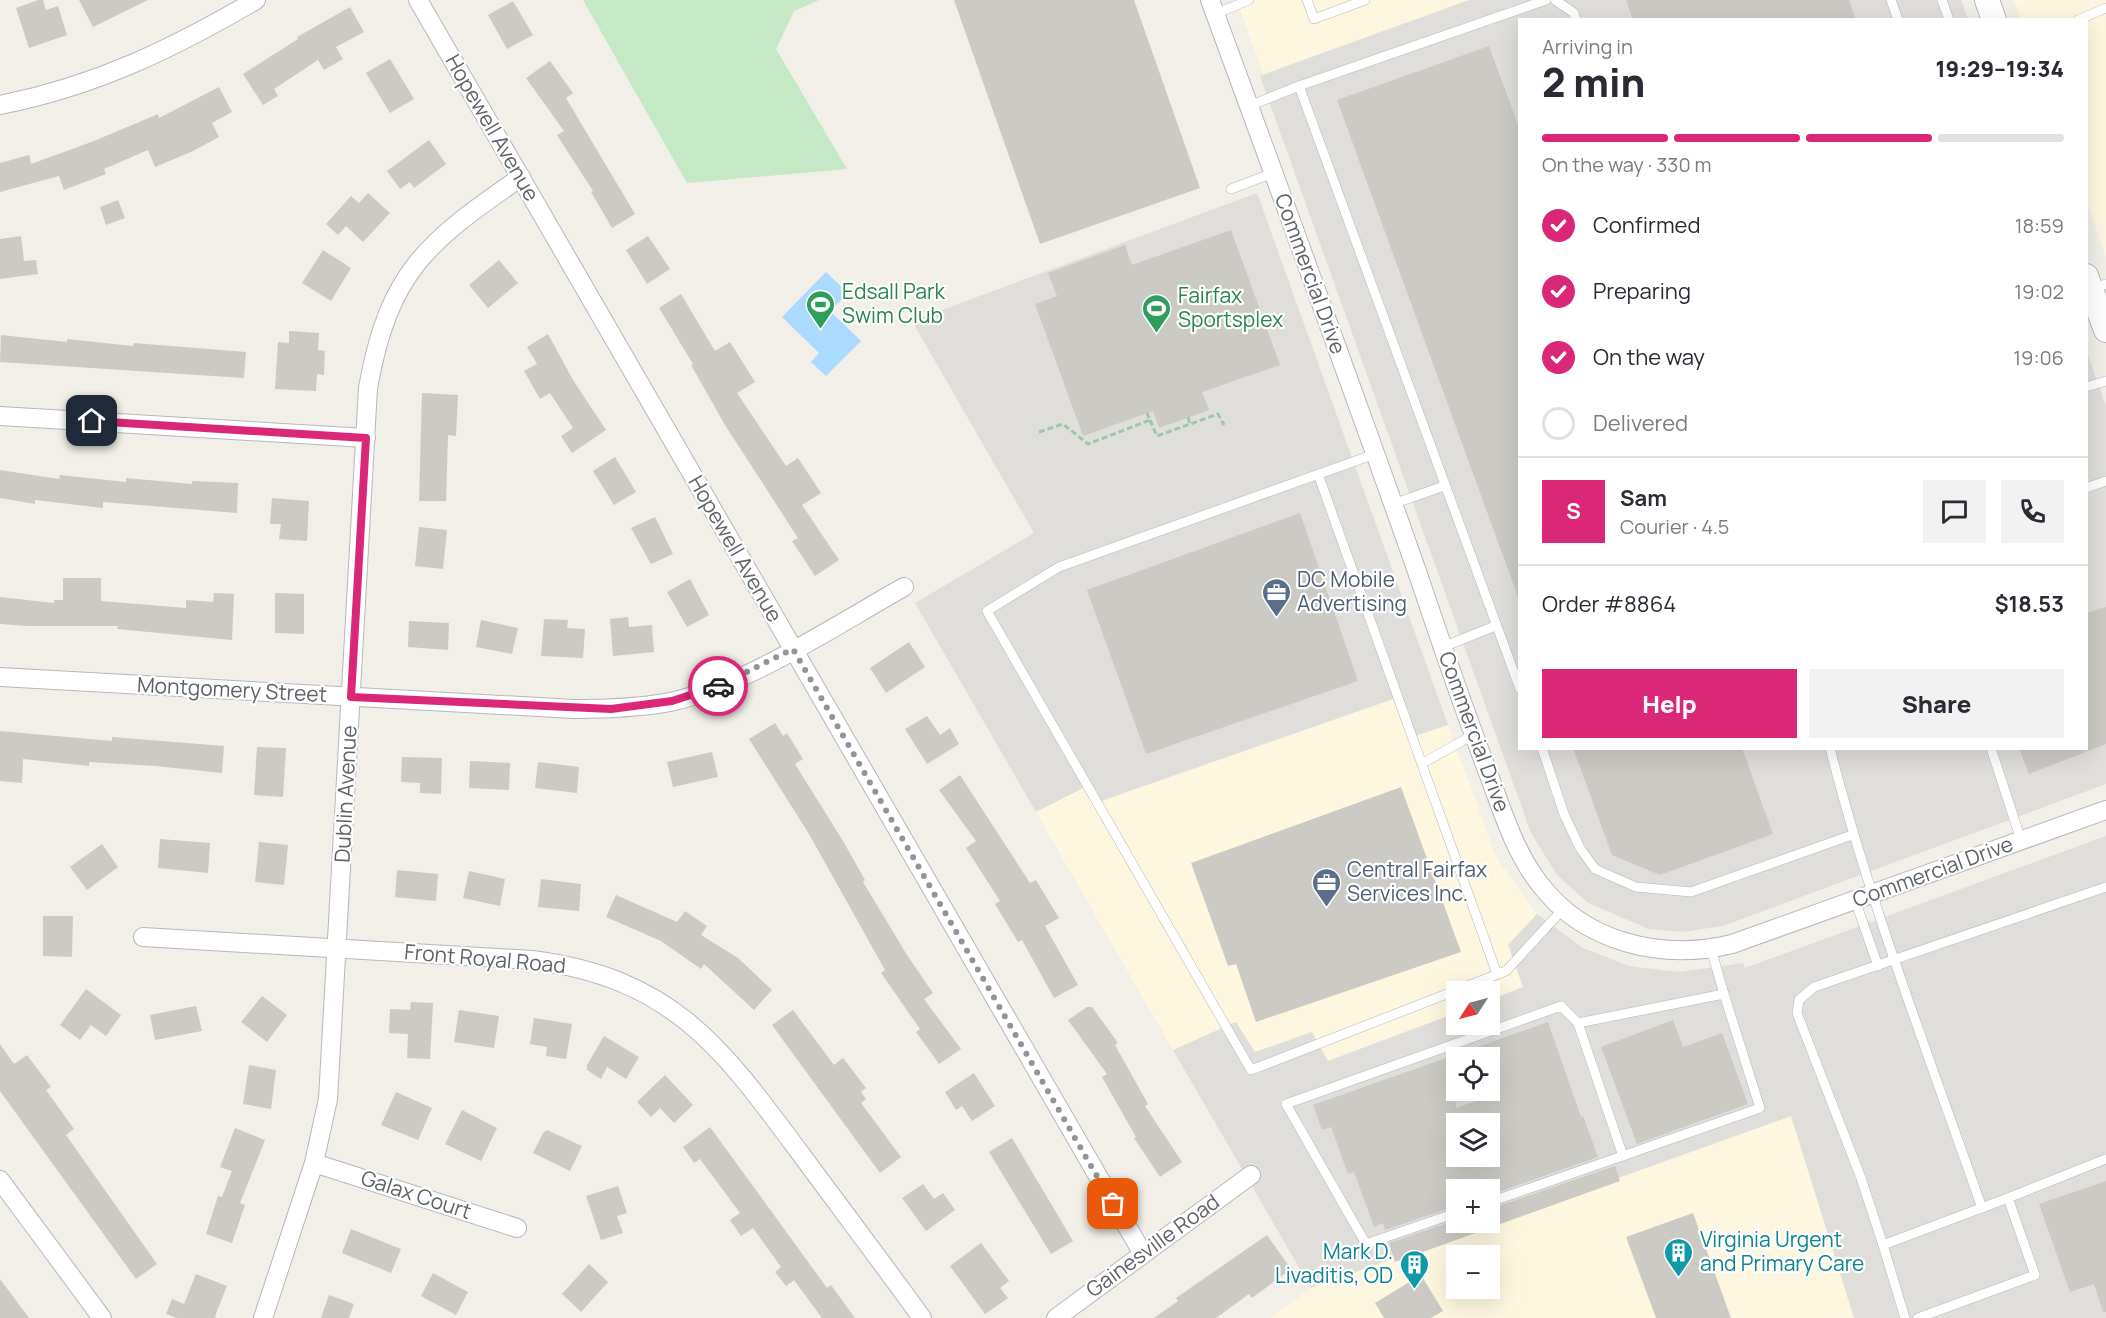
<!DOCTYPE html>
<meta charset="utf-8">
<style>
body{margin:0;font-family:Manrope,sans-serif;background:#f2f2f3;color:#2b2b33;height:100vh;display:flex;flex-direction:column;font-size:22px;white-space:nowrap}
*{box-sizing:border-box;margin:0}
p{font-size:20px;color:#7c7c81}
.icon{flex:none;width:33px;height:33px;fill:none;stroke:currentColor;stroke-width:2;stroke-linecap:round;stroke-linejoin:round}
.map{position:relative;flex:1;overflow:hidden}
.side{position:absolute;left:1518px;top:18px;width:570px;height:732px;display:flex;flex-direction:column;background:#fff;border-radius:0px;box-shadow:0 6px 24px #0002}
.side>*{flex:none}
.needle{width:39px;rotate:234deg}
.fabs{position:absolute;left:1446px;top:981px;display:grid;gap:12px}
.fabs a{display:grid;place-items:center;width:54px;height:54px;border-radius:0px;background:#fff;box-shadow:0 6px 24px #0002;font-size:30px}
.pin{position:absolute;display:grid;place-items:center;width:51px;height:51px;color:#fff;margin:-26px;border-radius:12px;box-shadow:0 3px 9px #0006}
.courier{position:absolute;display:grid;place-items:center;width:60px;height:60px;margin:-30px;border:4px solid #db2777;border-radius:50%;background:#fff;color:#222;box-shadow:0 2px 8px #0007}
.summary em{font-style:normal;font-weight:800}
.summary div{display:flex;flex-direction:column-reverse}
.summary{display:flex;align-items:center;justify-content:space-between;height:102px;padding:0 24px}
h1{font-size:39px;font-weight:800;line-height:45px}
.bar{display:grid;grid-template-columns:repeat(4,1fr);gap:9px 6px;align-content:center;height:72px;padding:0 24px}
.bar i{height:8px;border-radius:4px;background:#e1e1e2}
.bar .active{background:#db2777}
.bar p{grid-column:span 4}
.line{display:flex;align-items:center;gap:15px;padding:0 24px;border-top:2px solid #e1e1e2}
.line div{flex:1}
.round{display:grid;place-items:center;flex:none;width:63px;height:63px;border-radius:0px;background:#f2f2f3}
ol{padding:0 24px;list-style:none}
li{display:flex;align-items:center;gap:18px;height:66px}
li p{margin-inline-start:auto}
li .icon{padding:6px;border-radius:50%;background:#db2777;color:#fff;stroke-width:4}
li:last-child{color:#7c7c81}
li i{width:33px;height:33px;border:3px solid #e1e1e2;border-radius:50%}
.cta{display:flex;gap:12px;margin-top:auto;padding:12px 24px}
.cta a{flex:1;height:69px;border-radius:0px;background:#db2777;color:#fff;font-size:24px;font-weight:800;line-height:69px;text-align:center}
.cta a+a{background:#f2f2f3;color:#2b2b33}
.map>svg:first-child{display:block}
.commercial{fill:#fef7e0;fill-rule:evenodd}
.industrial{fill:#e0deda;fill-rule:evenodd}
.green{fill:#c5e8c5}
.water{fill:#aadaff}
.building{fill:#cccac5;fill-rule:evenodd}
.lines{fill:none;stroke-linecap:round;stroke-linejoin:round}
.lane-casing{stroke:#b5b8bc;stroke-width:10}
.street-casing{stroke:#b5b8bc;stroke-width:20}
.secondary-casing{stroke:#b6babf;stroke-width:26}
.path{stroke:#9cc7a9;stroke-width:3;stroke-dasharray:6 3;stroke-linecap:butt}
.lane{stroke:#fff;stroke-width:9}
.street{stroke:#fff;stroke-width:18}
.secondary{stroke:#fff;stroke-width:24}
.done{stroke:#929495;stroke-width:6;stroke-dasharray:0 10.8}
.route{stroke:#db2777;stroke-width:8}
.labels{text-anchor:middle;stroke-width:4.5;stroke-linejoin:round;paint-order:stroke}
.street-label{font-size:21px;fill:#5f6368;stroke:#fff}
.leisure-label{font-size:21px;fill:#27864d;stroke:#fff;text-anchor:start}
.service-label{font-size:21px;fill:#4e5e75;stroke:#fff;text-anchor:start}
.culture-label{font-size:21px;fill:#0d838f;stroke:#fff;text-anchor:start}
</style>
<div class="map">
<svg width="2106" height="1318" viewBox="0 0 2106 1318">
<rect width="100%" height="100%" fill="#f1efe8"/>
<!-- commercial -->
<g class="commercial">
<polygon points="1237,0 1469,0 1263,74"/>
<polygon points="2014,0 2106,0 2106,257 2087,202 2086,20 2021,19"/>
<polygon points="1393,699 1409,737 1448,725 1496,857 1537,914 1508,945 1523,987 1490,1000 1490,992 1456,992 1456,1013 1327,1061 1255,1052 1235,1022 1173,1050 1036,812 1087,785 1099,802"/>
<path d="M1791 1116 1854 1318H1270L1311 1288ZM1456 1256H1490V1288H1456Z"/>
</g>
<!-- industrial -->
<g class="industrial">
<polygon points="1469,0 1961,0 1968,19 1520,20 1520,748 2086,748 2087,352 2106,407 2106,784 1723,926 1682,932 1649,929 1588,903 1557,875 1531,833 1260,76"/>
<polygon points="1257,193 1448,725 1409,738 1393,699 1098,802 1087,786 1036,812 915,603 1034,533 912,321"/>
<path d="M2106 836V1318H1854L1791 1116 1311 1288 1173 1050 1236 1022 1255 1052 1312 1032 1328 1061 1456 1013V1024H1490V1000L1523 987 1508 945 1537 914 1583 948 1629 966 1678 972 1743 963 1745 968ZM1456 1058H1490V1090H1456ZM1456 1124H1490V1156H1456ZM1456 1190H1490V1222H1456Z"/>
</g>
<!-- green -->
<polygon class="green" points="583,0 819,0 794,11 776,49 847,169 687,183"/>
<!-- water -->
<polygon class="water" points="826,272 848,293 830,311 861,341 826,376 811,362 819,353 782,317"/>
<!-- building -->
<g class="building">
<polygon points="38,0 43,0 46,10 58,6 67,35 29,48 16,8"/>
<polygon points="79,0 148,0 93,27"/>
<polygon points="954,0 1134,0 1200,188 1040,244"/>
<polygon points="1626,0 1849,0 1856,20 1633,20"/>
<polygon points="513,1 533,35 507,49 488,15"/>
<polygon points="350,7 364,32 336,47 343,59 324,70 318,60 274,89 278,96 263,105 243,74 298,39 297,37"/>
<polygon points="1489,46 1520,130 1518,597 1337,100"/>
<polygon points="390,59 414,99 390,113 366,73"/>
<polygon points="550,61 573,93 566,98 635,214 612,228 591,192 593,191 557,135 564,131 526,78"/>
<polygon points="219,87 232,112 212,123 219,137 191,152 155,167 148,150 104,169 106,174 64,190 59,176 0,192 0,163 29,155 31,164 94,141 158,114 159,118"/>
<polygon points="429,140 446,164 414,188 410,182 400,189 387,171"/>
<polygon points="368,193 390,213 363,242 346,226 338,235 326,224 351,196 359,203"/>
<polygon points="118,200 125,218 106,225 100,207"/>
<polygon points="1231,230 1280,365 1202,392 1209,410 1159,428 1153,411 1083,436 1035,304 1057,296 1048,273 1125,245 1132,265"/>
<polygon points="21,236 24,261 36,260 38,274 0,279 0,239"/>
<polygon points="648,236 670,269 647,284 626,250"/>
<polygon points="323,250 351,268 331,301 302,283"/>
<polygon points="499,260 518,283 488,308 469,285"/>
<polygon points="681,294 715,351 730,342 755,382 737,393 786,466 798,458 821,493 802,505 839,560 815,576 792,541 798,538 725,425 691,365 693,364 659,308"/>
<polygon points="289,331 319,333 318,350 325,351 324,375 317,374 316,391 275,389 278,342 289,343"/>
<polygon points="548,334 573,380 606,430 572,453 561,436 573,428 550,393 540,399 524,371 537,364 527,347"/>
<polygon points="1,335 67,342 67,339 133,346 134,343 246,352 244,378 0,362"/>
<polygon points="422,393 458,395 456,436 448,435 446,501 419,501"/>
<polygon points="615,457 636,492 614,505 593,471"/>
<polygon points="0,470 59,479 60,475 126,482 126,478 192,484 192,481 238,483 237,513 103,502 103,508 35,500 35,504 0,498"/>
<polygon points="272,498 309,501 307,541 279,539 281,524 270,524"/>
<polygon points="1300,513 1358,681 1146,754 1087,590"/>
<polygon points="655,517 673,554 651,564 631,528"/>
<polygon points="419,527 447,530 443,569 415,566"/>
<polygon points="63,578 101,578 101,601 186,608 186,600 213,602 214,593 234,594 232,640 117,629 118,626 27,626 0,624 0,597 54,603 54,600 63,600"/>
<polygon points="690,579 709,615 687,627 667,592"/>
<polygon points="275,593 304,594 304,634 275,633"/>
<polygon points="2106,607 2106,744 2029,774 2019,748 2086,748 2086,613"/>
<polygon points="628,617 629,627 652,625 654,652 613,656 610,619"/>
<polygon points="544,619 568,620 567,628 585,629 583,658 541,656"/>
<polygon points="481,620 518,628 512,654 476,647"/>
<polygon points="409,621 449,623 448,650 408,647"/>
<polygon points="909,642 925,667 886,693 870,668"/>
<polygon points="927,716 940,735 950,728 959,744 927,764 905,729"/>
<polygon points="775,723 783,736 787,733 803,759 795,764 843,841 865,880 863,882 907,955 933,993 924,999 961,1049 939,1064 916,1032 920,1029 881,973 885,970 809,834 749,739"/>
<polygon points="0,731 112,741 112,737 224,746 222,773 156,766 89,762 89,766 23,759 22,783 0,781"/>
<polygon points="257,747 286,748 283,797 254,795"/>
<polygon points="1573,748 1742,748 1773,834 1660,875 1612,855"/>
<polygon points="712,752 718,777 673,787 667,762"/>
<polygon points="402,757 442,758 441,794 420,793 420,783 401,782"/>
<polygon points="470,761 510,763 509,790 469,788"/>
<polygon points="538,762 579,767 577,793 535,788"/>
<polygon points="960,775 1030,883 1036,880 1059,918 1045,926 1078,985 1054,998 1022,940 1018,942 995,904 1000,901 966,848 976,841 939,790"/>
<polygon points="1401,787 1461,952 1256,1022 1236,964 1228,966 1191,863"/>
<polygon points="160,839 210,843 208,873 158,868"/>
<polygon points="259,842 288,845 284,885 255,882"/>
<polygon points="102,844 118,867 87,890 70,867"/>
<polygon points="397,870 438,874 436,901 395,897"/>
<polygon points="469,871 505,879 500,906 463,898"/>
<polygon points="541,879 581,884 579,911 538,907"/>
<polygon points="616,895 677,922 685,911 707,926 701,935 738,958 772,990 754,1010 704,964 701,969 661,941 606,917"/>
<polygon points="43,916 73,916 72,957 43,956"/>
<polygon points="86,989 121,1015 106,1036 91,1025 80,1040 60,1025"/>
<polygon points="262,996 287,1015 267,1042 241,1022"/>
<polygon points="411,1002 433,1003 430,1059 407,1058 408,1034 389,1033 390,1009 410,1010"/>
<polygon points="196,1006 202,1031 155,1040 150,1015"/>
<polygon points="1087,1007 1092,1007 1118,1043 1115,1045 1148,1104 1145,1106 1182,1162 1160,1177 1134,1138 1136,1137 1102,1077 1107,1074 1068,1020"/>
<polygon points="459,1010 499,1016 494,1048 454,1042"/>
<polygon points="793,1010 834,1065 843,1058 866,1088 861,1092 866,1099 861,1103 901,1157 880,1173 772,1025"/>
<polygon points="534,1018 572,1024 566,1059 546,1056 547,1047 530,1044"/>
<polygon points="1673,1020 1683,1047 1722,1033 1748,1104 1637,1144 1601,1047"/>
<path d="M1548 1022 1581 1117 1583 1116 1598 1157 1490 1195V1190H1456V1206L1385 1230 1383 1223 1374 1227 1354 1172 1348 1174 1331 1127 1322 1130 1313 1105ZM1456 1058H1490V1096L1456 1108ZM1456 1124H1490V1156H1456Z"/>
<polygon points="604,1036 639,1057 626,1079 607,1067 601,1079 587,1070 587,1065"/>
<polygon points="0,1044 14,1064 27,1055 51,1087 46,1090 74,1129 66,1135 157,1264 136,1279 0,1091"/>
<polygon points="249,1065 276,1070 271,1109 243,1104"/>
<polygon points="974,1073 995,1106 972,1121 962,1106 956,1110 945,1092"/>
<polygon points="665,1075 693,1105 674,1123 660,1108 651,1117 637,1102"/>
<polygon points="396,1092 432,1108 418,1140 381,1125"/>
<polygon points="462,1110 497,1128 481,1161 445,1144"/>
<polygon points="710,1127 827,1288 831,1285 855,1318 822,1318 794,1280 786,1286 775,1272 781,1267 753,1228 741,1236 730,1220 740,1213 700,1159 694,1163 683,1147"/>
<polygon points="235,1128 265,1140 240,1203 245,1205 232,1243 206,1234 218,1196 222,1197 232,1171 220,1167"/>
<polygon points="547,1130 582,1146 570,1171 533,1153 543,1133"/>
<polygon points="1012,1138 1073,1241 1051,1254 989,1152"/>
<polygon points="1615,1166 1620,1181 1395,1262 1389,1243 1456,1220 1456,1222 1490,1222 1490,1209"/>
<polygon points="2106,1181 2106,1312 2103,1312 2094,1284 2070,1292 2039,1204"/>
<polygon points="923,1184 934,1199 943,1193 955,1210 926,1231 902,1198"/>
<polygon points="618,1186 627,1213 617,1216 623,1233 601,1240 586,1196"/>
<polygon points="1693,1213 1731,1318 1656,1318 1626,1237"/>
<polygon points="351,1229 401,1249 391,1273 342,1253"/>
<polygon points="1267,1235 1291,1269 1252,1298 1249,1294 1216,1318 1154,1318 1178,1301 1176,1298"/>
<polygon points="981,1243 1009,1281 1000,1288 1008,1298 985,1314 950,1266"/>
<polygon points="589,1264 608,1282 581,1312 562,1294"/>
<polygon points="433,1273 468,1292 456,1315 421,1296"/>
<polygon points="196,1274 227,1286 215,1316 217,1318 177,1318 166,1314 172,1299 184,1304"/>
<polygon points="1421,1275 1443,1311 1431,1318 1384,1318 1375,1303"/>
<polygon points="0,1279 29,1318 0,1318"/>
<polygon points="329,1295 354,1304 349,1318 321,1318"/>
</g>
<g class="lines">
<defs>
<g id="lane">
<polyline points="1307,0 1314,19 1365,0"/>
<polyline points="1555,0 1574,13 1576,20"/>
<polyline points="1891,0 1898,20"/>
<polyline points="1942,0 1949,20"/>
<polyline points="1215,14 1249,0"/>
<polyline points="2078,20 2106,8"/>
<polyline points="1299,86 1520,689"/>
<polyline points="1249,106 1299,86 1546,0"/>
<polyline points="1231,189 1273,173"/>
<polyline points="2091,288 2106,284"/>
<polyline points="2086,387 2106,381"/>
<polyline points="1375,454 1059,567 987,611 1251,1070 1506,971 1564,908"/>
<polyline points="1318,474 1497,974"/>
<polyline points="2086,488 2106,481"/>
<polyline points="1393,504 1444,486"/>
<polyline points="1443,647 1495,626"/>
<polyline points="1542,748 1564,814 1580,848 1595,869 1636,887 1691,892 1852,835"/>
<path d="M1830 748C1870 905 1929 1056 1982 1208"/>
<polyline points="1991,748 2021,840"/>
<polyline points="1423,763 1473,735"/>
<polyline points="1855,900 1878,966"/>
<polyline points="1711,949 1724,994"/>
<polyline points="2008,1198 2106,1159"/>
<polyline points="1490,1202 1760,1108 1724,994 1578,1023"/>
<polyline points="1456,1213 1366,1244 1286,1104 1561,1006 1578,1023 1623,1156"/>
<polyline points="1883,1245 1861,1178 1797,1013 1799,1000 1814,987 2106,887"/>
<polyline points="1905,1318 1883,1245 2008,1198 2035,1275 1918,1318"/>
</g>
<g id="street">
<polyline points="418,0 1143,1254"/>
<path d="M1210 0C1281 193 1352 386 1420 580 1442 646 1465 712 1490 778 1503 813 1515 852 1539 883 1584 943 1662 961 1732 944L2106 810"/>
<path d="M0 105C96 86 172 49 256 0"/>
<polyline points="0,416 366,438"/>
<path d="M0 677 574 709C607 709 638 708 670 702 745 686 836 625 904 587"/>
<path d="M143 937 532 960C674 978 723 1049 803 1157 843 1211 883 1264 922 1318"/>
<polyline points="314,1163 517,1228"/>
<polyline points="0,1180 102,1318"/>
<path d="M263 1318 314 1163 328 1099 368 388C389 271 427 242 521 177"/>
<polyline points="1056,1318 1251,1175"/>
</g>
<g id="secondary">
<polyline points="1987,0 1994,20"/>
<polyline points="2086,276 2106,330"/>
</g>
</defs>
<!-- lane casing -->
<use href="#lane" class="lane-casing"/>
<!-- street casing -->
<use href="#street" class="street-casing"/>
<!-- secondary casing -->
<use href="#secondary" class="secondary-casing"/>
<!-- path -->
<g class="path">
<polyline points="1188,417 1190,424"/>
<polyline points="1150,420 1157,436 1218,414 1224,425"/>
<polyline points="1039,432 1063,424 1088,444 1150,420 1147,413"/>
</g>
<!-- lane -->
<use href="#lane" class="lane"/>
<!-- street -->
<use href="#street" class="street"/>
<!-- secondary -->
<use href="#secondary" class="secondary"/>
</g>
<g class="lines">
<!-- done -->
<polyline class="done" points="718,686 793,649 1113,1204"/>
<!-- route -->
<polyline class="route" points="92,421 366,438 351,697 611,709 672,701 718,686"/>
</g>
<!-- icons -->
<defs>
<symbol id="stadium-pin" viewBox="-11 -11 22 30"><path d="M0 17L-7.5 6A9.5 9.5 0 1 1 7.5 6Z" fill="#2e9e5b" stroke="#fff"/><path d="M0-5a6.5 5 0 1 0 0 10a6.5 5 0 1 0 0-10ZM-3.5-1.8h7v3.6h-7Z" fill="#fff"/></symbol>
<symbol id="office-pin" viewBox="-11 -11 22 30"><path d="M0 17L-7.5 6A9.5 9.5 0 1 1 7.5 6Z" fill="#5c6f8a" stroke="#fff"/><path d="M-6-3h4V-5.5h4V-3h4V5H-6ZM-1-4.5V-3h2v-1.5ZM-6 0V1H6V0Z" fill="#fff"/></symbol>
<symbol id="building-pin" viewBox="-11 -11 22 30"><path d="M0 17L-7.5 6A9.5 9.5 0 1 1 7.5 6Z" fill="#0f9aa8" stroke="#fff"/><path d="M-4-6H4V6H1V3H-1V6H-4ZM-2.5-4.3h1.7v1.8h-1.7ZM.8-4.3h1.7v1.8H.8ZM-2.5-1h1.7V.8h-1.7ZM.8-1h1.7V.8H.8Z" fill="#fff"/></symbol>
</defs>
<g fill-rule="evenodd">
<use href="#stadium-pin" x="804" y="288" width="33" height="45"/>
<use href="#stadium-pin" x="1140" y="292" width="33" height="45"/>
<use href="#office-pin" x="1260" y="576" width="33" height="45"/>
<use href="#office-pin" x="1310" y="866" width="33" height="45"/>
<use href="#building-pin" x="1662" y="1236" width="33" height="45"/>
<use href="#building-pin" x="1398" y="1248" width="33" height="45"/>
</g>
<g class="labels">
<!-- street labels -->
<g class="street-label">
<text transform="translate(492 128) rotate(60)" y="7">Hopewell Avenue</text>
<text transform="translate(1310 274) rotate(70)" y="7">Commercial Drive</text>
<text transform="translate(735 549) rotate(60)" y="7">Hopewell Avenue</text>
<text transform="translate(232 690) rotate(3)" y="7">Montgomery Street</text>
<text transform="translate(1474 732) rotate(70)" y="7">Commercial Drive</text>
<text transform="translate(346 794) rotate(-87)" y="7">Dublin Avenue</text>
<text transform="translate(1933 872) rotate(-20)" y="7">Commercial Drive</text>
<text transform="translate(485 959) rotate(5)" y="7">Front Royal Road</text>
<text transform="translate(416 1195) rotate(18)" y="7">Galax Court</text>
<text transform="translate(1153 1246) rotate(-36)" y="7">Gainesville Road</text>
</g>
<!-- leisure labels -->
<g class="leisure-label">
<text x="842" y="299">Edsall Park<tspan x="842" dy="24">Swim Club</tspan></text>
<text x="1178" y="303">Fairfax<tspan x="1178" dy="24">Sportsplex</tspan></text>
</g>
<!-- service labels -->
<g class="service-label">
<text x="1297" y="587">DC Mobile<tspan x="1297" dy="24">Advertising</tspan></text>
<text x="1347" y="877">Central Fairfax<tspan x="1347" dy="24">Services Inc.</tspan></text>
</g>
<!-- culture labels -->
<g class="culture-label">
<text x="1700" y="1247">Virginia Urgent<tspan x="1700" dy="24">and Primary Care</tspan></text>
<text x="1393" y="1259" text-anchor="end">Mark D.<tspan x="1393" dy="24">Livaditis, OD</tspan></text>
</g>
</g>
</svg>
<div class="fabs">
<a><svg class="needle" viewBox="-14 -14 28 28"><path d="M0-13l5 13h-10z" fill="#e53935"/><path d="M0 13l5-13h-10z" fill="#7c7c81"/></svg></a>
<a><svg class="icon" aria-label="locate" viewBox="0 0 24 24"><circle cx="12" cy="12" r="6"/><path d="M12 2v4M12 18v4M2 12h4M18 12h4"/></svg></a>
<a><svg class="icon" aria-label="layers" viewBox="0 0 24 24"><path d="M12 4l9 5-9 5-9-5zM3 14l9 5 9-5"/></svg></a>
<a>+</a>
<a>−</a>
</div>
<div class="pin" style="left:1113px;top:1204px;background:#ea580c"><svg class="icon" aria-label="bag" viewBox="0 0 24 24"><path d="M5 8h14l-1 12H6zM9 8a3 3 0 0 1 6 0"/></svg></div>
<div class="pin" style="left:92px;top:421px;background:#1f2937"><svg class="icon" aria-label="home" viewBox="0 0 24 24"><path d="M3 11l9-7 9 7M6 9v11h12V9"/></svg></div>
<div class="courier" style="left:718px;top:686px"><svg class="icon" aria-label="car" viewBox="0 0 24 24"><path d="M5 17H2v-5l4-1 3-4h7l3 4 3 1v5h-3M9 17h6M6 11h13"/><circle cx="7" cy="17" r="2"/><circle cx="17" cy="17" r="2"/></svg></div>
<section class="side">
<div class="summary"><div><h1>2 min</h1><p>Arriving in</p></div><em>19:29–19:34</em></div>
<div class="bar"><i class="active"></i><i class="active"></i><i class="active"></i><i></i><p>On the way · 330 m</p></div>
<ol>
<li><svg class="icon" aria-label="check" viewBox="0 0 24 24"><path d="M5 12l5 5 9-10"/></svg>Confirmed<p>18:59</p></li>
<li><svg class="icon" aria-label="check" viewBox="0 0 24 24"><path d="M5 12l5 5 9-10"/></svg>Preparing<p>19:02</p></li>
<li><svg class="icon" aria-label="check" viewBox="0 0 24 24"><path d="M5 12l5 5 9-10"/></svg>On the way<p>19:06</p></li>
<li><i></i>Delivered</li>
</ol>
<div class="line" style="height:108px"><b class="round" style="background:#db2777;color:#fff">S</b><div><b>Sam</b><p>Courier · 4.5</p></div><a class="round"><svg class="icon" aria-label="chat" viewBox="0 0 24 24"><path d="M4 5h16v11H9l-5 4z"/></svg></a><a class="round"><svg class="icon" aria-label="phone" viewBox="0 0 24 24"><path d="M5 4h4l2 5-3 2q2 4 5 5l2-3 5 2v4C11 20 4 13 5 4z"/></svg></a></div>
<div class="line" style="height:78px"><div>Order #8864</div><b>$18.53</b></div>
<div class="cta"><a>Help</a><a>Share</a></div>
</section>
</div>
